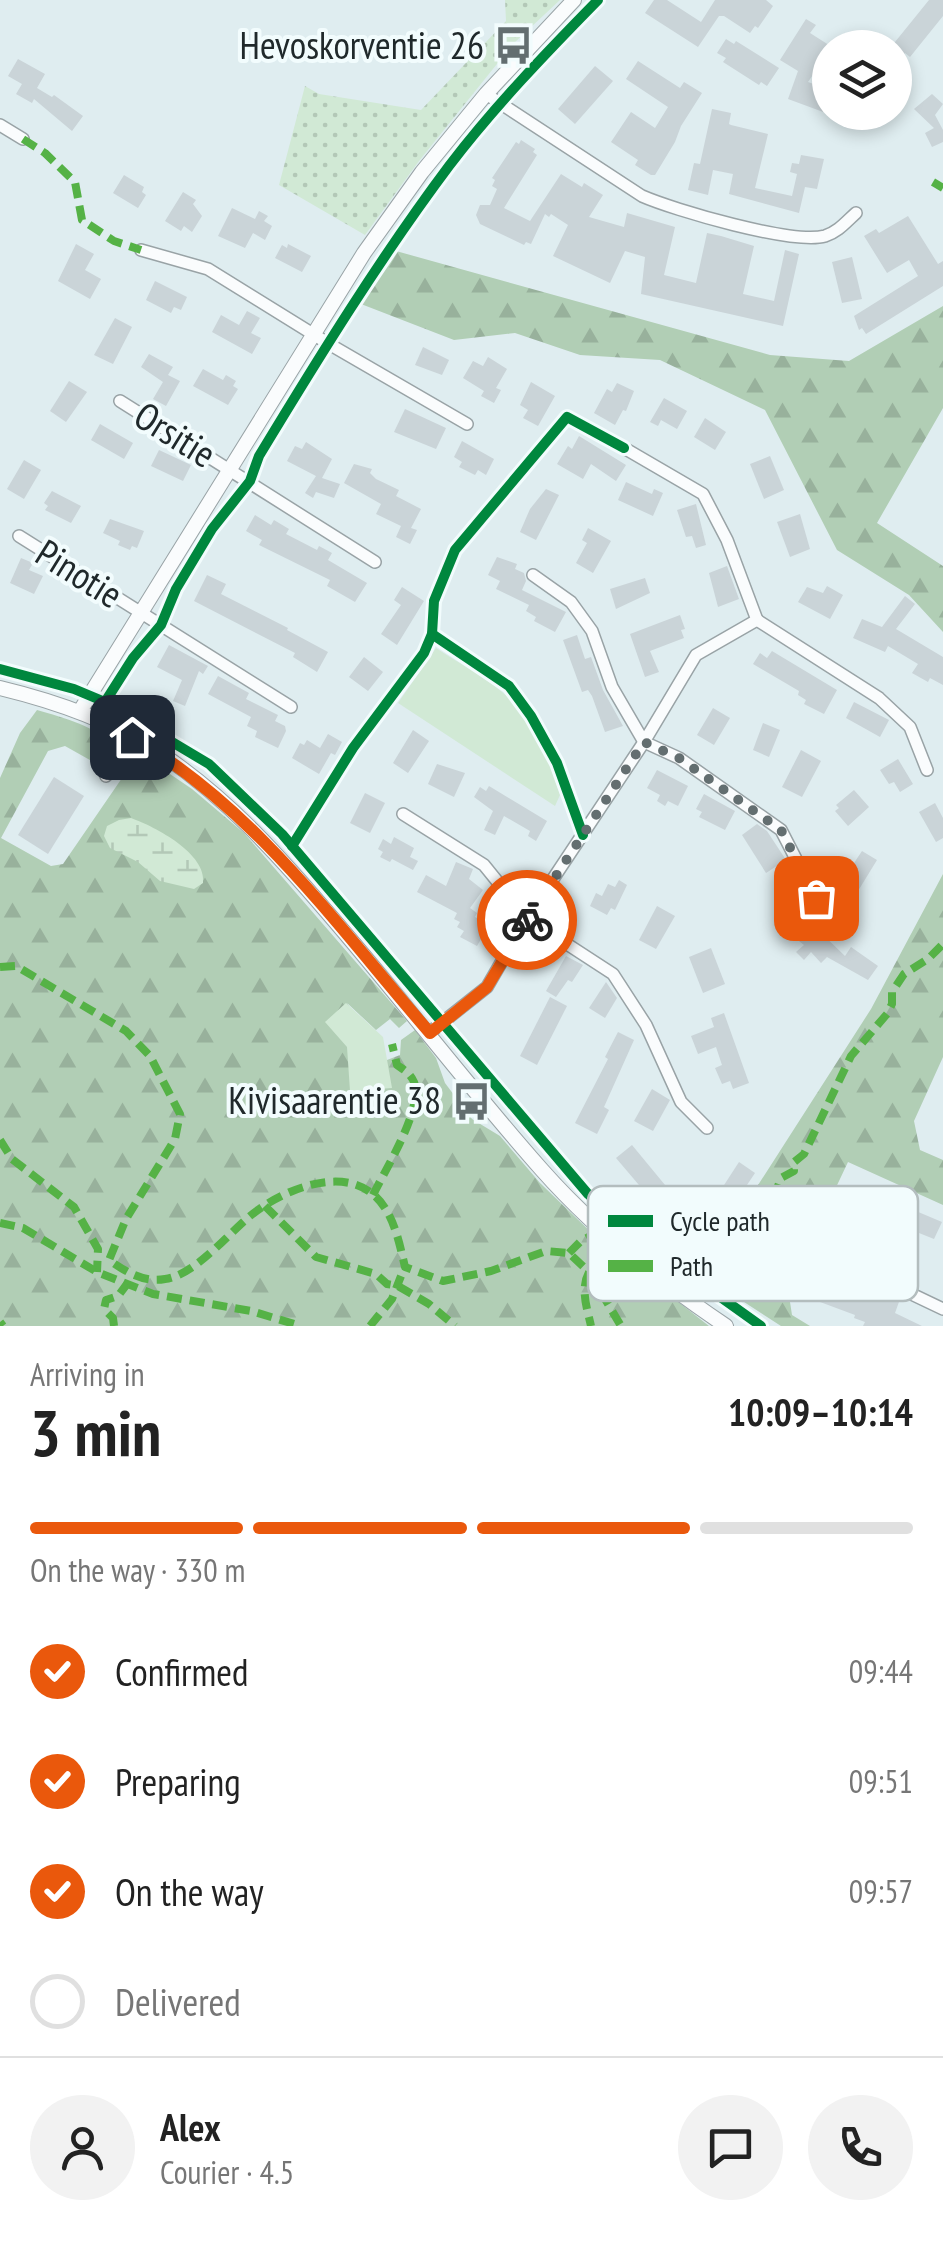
<!DOCTYPE html>
<meta charset="utf-8">
<style>
body{margin:0;font-family:"PT Sans Narrow",sans-serif;background:#f2f2f2;color:#222;height:100vh;display:flex;flex-direction:column;font-size:38px;white-space:nowrap}
*{box-sizing:border-box;margin:0}
p{font-size:32px;color:#767676}
.icon{flex:none;width:55px;height:55px;fill:none;stroke:currentColor;stroke-width:2;stroke-linecap:round;stroke-linejoin:round}
.map{position:relative;height:1326px;overflow:hidden}
.side{display:flex;flex-direction:column;background:#fff;flex:1}
.side>*{flex:none}
.tools{position:absolute;left:812px;top:30px;display:grid;gap:20px}
.tools a{display:grid;place-items:center;width:100px;height:100px;border-radius:50%;background:#fff;box-shadow:0 5px 15px #0003;font-size:50px}
.pin{position:absolute;display:grid;place-items:center;width:85px;height:85px;color:#fff;margin:-42px;border-radius:20px;box-shadow:0 5px 15px #0006}
.courier{position:absolute;display:grid;place-items:center;width:100px;height:100px;margin:-50px;border:8px solid #ea580c;border-radius:50%;background:#fff;color:#222;box-shadow:0 2px 12px #0007}
.summary em{font-style:normal;font-weight:600}
.summary div{display:flex;flex-direction:column-reverse}
.summary{display:flex;align-items:center;justify-content:space-between;height:170px;padding:0 30px}
h1{font-size:65px;font-weight:600;line-height:75px}
.bar{display:grid;grid-template-columns:repeat(4,1fr);gap:15px 10px;align-content:center;height:120px;padding:0 30px}
.bar i{height:12px;border-radius:8px;background:#e0e0e0}
.bar .current{background:#ea580c}
.bar p{grid-column:span 4}
.line{display:flex;align-items:center;gap:25px;padding:0 30px;border-top:2px solid #e0e0e0}
.line div{flex:1}
.round{display:grid;place-items:center;flex:none;width:105px;height:105px;border-radius:52px;background:#f2f2f2}
ol{padding:0 30px;list-style:none}
li{display:flex;align-items:center;gap:30px;height:110px}
li p{margin-inline-start:auto}
li .icon{padding:10px;border-radius:50%;background:#ea580c;color:#fff;stroke-width:4}
li:last-child{color:#767676}
li i{width:55px;height:55px;border:5px solid #e0e0e0;border-radius:50%}
.map>svg:first-child{display:block}
.grass{fill:url(#grass-dots)}
.forest{fill:url(#forest-firs)}
.wetland{fill:url(#wetland-marsh)}
.park{fill:#d1e9d5}
.building{fill:#cad4d8}
.lines{fill:none;stroke-linecap:round;stroke-linejoin:round}
.minor-casing{stroke:#99a3a6;stroke-width:14}
.tertiary-casing{stroke:#99a3a6;stroke-width:16}
.minor{stroke:#fafcfd;stroke-width:11}
.tertiary{stroke:#fafcfd;stroke-width:14}
.quiet{stroke:#55b246;stroke-width:8;stroke-dasharray:15 8;stroke-linecap:butt}
.cycleway-casing{stroke:#f2fcfd;stroke-width:16}
.cycleway{stroke:#00873e;stroke-width:10}
.done{stroke:#636e70;stroke-width:10;stroke-dasharray:0 18}
.route{stroke:#ea580c;stroke-width:12}
.labels{text-anchor:middle;stroke-width:8;stroke-linejoin:round;paint-order:stroke}
.poi-label{font-size:38px;fill:#20292b;stroke:#f2fcfd;text-anchor:end}
.street-label{font-size:38px;fill:#20292b;stroke:#f2fcfd}
.key{fill:#f2fcfd;stroke:#b3bdbe;stroke-width:2.5}
.key-label{font-size:28px;fill:#20292b}
</style>
<div class="map">
<svg width="943" height="1326" viewBox="0 0 943 1326">
<defs>
<pattern id="grass-dots" width="8" height="8" patternUnits="userSpaceOnUse" patternTransform="scale(2.5)"><rect width="8" height="8" fill="#d1e9d5"/><path d="M2 2h.1M6 6h.1" fill="none" stroke="#b3c8b7" stroke-width="1.8" stroke-linecap="round"/></pattern>
<pattern id="forest-firs" width="22" height="20" patternUnits="userSpaceOnUse" patternTransform="scale(2.5)"><rect width="22" height="20" fill="#b1ceb5"/><path d="M5 1l3.5 6h-7zM16 11l3.5 6h-7z" fill="#98b19c"/></pattern>
<pattern id="wetland-marsh" width="20" height="14" patternUnits="userSpaceOnUse" patternTransform="scale(2.5)"><rect width="20" height="14" fill="#d1e9d5"/><path d="M1 5h8M5 5V1M11 12h8M15 12V8" fill="none" stroke="#b3c8b7"/></pattern>
</defs>
<rect width="100%" height="100%" fill="#dfedf0"/>
<!-- grass -->
<polygon class="grass" points="505,0 560,0 513,44 419,161 365,235 279,185 305,86 319,94 421,110 506,21"/>
<!-- forest -->
<g class="forest">
<polygon points="396,251 770,355 849,361 943,306 943,408 877,523 943,566 943,632 909,595 837,550 765,410 660,360 580,355 515,333 454,340 361,304"/>
<path d="M37 710C64 718 97 726 116 748L110 761 97 764 65 746 48 751 1 838 51 866 63 864 133 762 145 757 192 789 244 833 407 1021 399 1028 390 1019 376 1030 347 1003 387 1065V1060L400 1055 401 1040 415 1030 436 1058 445 1083 472 1119 500 1136 540 1183 597 1238 709 1326H0V778L20 733Z"/>
<polygon points="943,874 943,1057 914,1121 920,1150 943,1160 943,1205 848,1162 788,1289 792,1315 810,1326 781,1326 701,1274 871,1009"/>
</g>
<!-- wetland -->
<path class="wetland" d="M131 818C156 827 207 854 203 883L194 889 160 881 138 862 110 848 104 836 107 826 119 820Z"/>
<!-- park -->
<g class="park">
<path d="M436 648C457 662 482 675 502 692 532 717 548 758 560 795L555 806 398 703Z"/>
<polygon points="346,1003 383,1037 392,1088 350,1091 347,1047 325,1022"/>
</g>
<!-- building -->
<g class="building">
<polygon points="654,0 667,0 701,22 715,0 766,0 773,6 758,28 755,26 750,33 724,16 719,16 698,47 645,13"/>
<polygon points="929,0 943,0 943,16 910,57 905,53 895,65 895,42"/>
<polygon points="806,19 816,25 810,33 832,47 808,82 830,90 830,112 857,112 853,123 788,99 798,71 780,60"/>
<polygon points="726,39 734,44 736,41 779,68 767,86 761,82 759,85 723,62 726,58 717,53"/>
<polygon points="18,59 45,74 37,88 52,97 54,95 83,116 72,131 34,99 32,103 16,94 22,84 8,76"/>
<polygon points="638,61 680,88 684,82 702,93 681,126 675,142 655,175 651,175 635,165 638,160 611,142 631,112 655,128 668,107 626,79"/>
<polygon points="595,66 613,81 575,124 558,109"/>
<polygon points="932,94 943,104 935,115 943,130 943,142 932,147 925,133 934,128 914,109"/>
<polygon points="712,109 731,113 729,124 731,125 768,134 755,188 792,196 797,174 790,172 792,163 799,164 801,155 824,159 817,189 805,187 799,213 729,194 733,174 713,170 708,195 688,190 694,163 700,164"/>
<polygon points="521,140 535,149 533,152 537,155 504,208 530,221 561,174 582,187 584,183 603,195 589,217 624,227 627,213 675,227 664,275 696,283 707,233 721,236 754,246 743,294 774,301 785,250 799,254 783,326 641,294 645,257 625,251 610,283 553,256 568,225 551,214 549,217 545,214 531,244 526,242 524,245 480,224 476,215 480,205 490,205 497,189 492,186 495,180 492,178 516,142 519,144"/>
<polygon points="124,175 144,187 142,192 146,195 138,208 113,193"/>
<polygon points="183,192 196,200 193,204 202,216 192,232 184,226 181,231 165,221"/>
<polygon points="232,208 255,219 259,211 268,216 264,221 272,226 265,240 253,233 245,248 218,236"/>
<polygon points="908,216 938,264 943,261 943,286 866,334 862,328 859,330 854,316 918,276 909,260 887,273 864,236 876,229 879,233"/>
<polygon points="76,244 94,254 85,270 101,279 90,299 58,281"/>
<polygon points="288,244 311,256 302,272 275,258 282,245 287,248"/>
<polygon points="852,257 862,299 842,303 832,262"/>
<polygon points="155,281 187,297 181,310 174,307 171,313 146,300"/>
<polygon points="247,311 260,318 251,333 261,338 252,354 212,332 221,315 239,325"/>
<polygon points="115,318 132,327 113,364 94,355"/>
<polygon points="423,347 449,360 442,375 415,365"/>
<polygon points="149,354 173,367 168,375 180,381 166,406 153,399 163,382 141,367"/>
<polygon points="488,357 507,369 496,388 501,390 494,403 481,396 484,391 463,378 473,361 483,366"/>
<polygon points="203,369 223,380 226,375 236,381 233,386 238,389 228,405 193,386"/>
<polygon points="69,381 87,392 66,422 50,411"/>
<polygon points="531,382 555,396 538,426 523,418 528,410 520,405"/>
<polygon points="617,383 634,391 626,411 623,410 615,425 594,413 607,389 612,392"/>
<polygon points="664,398 687,411 677,429 661,420 658,426 650,422"/>
<polygon points="405,409 446,428 436,449 394,432"/>
<polygon points="705,418 726,432 715,450 694,437"/>
<polygon points="100,424 133,443 124,459 91,440"/>
<polygon points="579,436 626,465 616,481 591,464 583,479 557,464 568,446 572,449"/>
<polygon points="462,441 494,459 486,475 478,470 475,475 459,467 462,462 454,457"/>
<polygon points="306,442 332,459 322,478 340,484 334,498 316,492 313,498 305,493 316,476 287,461 295,446 302,449"/>
<polygon points="159,450 191,465 183,481 151,466"/>
<polygon points="770,456 784,490 764,499 750,464"/>
<polygon points="24,460 41,470 24,499 7,489"/>
<polygon points="354,464 372,469 370,473 376,479 399,490 396,496 421,509 411,528 417,530 410,544 396,537 401,526 376,514 381,504 344,483"/>
<polygon points="626,482 652,494 654,489 663,493 653,516 618,500"/>
<polygon points="546,489 559,495 536,540 520,532 530,509"/>
<polygon points="52,491 81,506 71,523 45,510 48,506 44,503"/>
<polygon points="696,504 706,545 696,548 692,536 686,537 677,510"/>
<polygon points="800,514 810,549 790,557 777,522"/>
<polygon points="255,515 271,525 274,520 289,529 286,534 317,550 319,546 332,553 328,560 367,583 355,602 327,586 330,580 259,545 262,540 246,531"/>
<polygon points="110,519 144,531 137,548 132,546 130,550 118,545 120,541 103,533"/>
<polygon points="588,528 611,541 593,573 576,563 587,543 582,540"/>
<polygon points="497,557 517,564 515,569 524,573 526,581 522,590 566,612 555,632 534,621 536,617 526,611 529,605 496,589 500,581 488,575"/>
<polygon points="21,558 33,563 29,570 43,576 34,594 10,583"/>
<polygon points="727,566 739,599 718,607 709,573"/>
<polygon points="207,575 226,584 221,594 288,628 287,630 328,652 317,672 293,657 295,653 194,601"/>
<polygon points="645,578 650,593 616,609 610,589"/>
<polygon points="827,586 843,595 830,619 798,602 807,587 823,593"/>
<polygon points="402,587 424,601 397,645 381,634 401,605 394,600"/>
<polygon points="905,596 915,604 896,629 943,657 943,685 930,678 928,682 912,673 918,664 888,646 885,652 853,638 862,619 882,627"/>
<polygon points="680,615 685,629 681,630 684,638 650,651 659,672 645,677 630,634"/>
<polygon points="577,635 585,659 591,657 603,690 623,726 605,732 592,696 588,690 582,692 563,640"/>
<polygon points="169,645 208,666 203,674 199,671 185,706 173,701 182,680 157,667"/>
<polygon points="772,651 837,690 824,714 804,704 806,700 798,695 799,691 753,664 760,653 767,658"/>
<polygon points="364,657 383,672 368,691 349,677"/>
<polygon points="218,676 249,693 246,699 278,715 275,721 285,726 286,731 278,748 255,737 257,731 247,726 251,717 208,694"/>
<polygon points="854,702 889,720 880,737 846,718"/>
<polygon points="713,708 730,718 714,745 697,735"/>
<polygon points="763,723 780,730 769,757 753,750"/>
<polygon points="413,730 429,741 408,773 393,763"/>
<polygon points="328,734 342,742 335,755 331,753 319,774 292,758 300,743 304,745 307,740 320,748"/>
<polygon points="801,750 821,761 802,797 782,787"/>
<polygon points="898,759 913,784 900,792 894,782 889,784 880,770"/>
<polygon points="437,764 465,773 454,797 428,784"/>
<polygon points="657,770 688,786 678,806 668,801 665,806 657,801 660,795 647,788"/>
<polygon points="54,777 84,796 48,854 18,835"/>
<polygon points="489,786 547,821 536,841 528,836 530,831 504,816 495,835 484,830 493,811 474,797 480,787 486,791"/>
<polygon points="854,790 869,807 848,826 835,811 839,808 836,805"/>
<polygon points="365,793 385,803 370,833 350,823"/>
<polygon points="704,794 735,811 725,830 699,817 702,812 696,809"/>
<polygon points="935,803 943,818 943,838 936,842 919,812"/>
<polygon points="757,824 767,831 786,860 766,873 742,835"/>
<polygon points="394,837 414,848 410,857 418,861 413,870 392,859 390,862 380,857 383,852 378,849 383,839 391,844"/>
<polygon points="862,851 877,860 858,891 843,882 847,874 843,872 848,863 852,866"/>
<polygon points="456,862 473,869 469,879 483,890 470,908 477,913 475,917 489,925 477,946 460,937 464,931 457,927 460,922 454,919 457,913 417,892 426,875 446,886"/>
<polygon points="794,875 809,909 793,914 786,894 780,896 775,882"/>
<polygon points="619,880 627,885 615,910 611,908 607,915 590,906 596,893 602,896 608,884 615,887"/>
<polygon points="657,906 675,916 656,949 639,940"/>
<polygon points="814,926 845,956 851,947 878,966 868,980 827,957 821,963 811,952 804,960 796,952 804,945 799,941"/>
<polygon points="711,948 725,984 703,993 689,957"/>
<polygon points="566,956 583,965 572,982 568,980 556,997 546,991"/>
<polygon points="606,982 617,998 605,1018 589,1008"/>
<polygon points="550,997 567,1006 537,1065 520,1056"/>
<polygon points="724,1013 749,1083 733,1089 730,1081 722,1084 715,1068 722,1065 716,1047 698,1054 691,1036 714,1027 711,1018"/>
<polygon points="618,1032 634,1040 604,1107 609,1110 597,1134 575,1123 608,1059 605,1057"/>
<polygon points="652,1089 670,1100 653,1131 634,1121"/>
<polygon points="632,1145 665,1185 650,1198 616,1158"/>
<polygon points="739,1162 755,1173 731,1209 715,1199"/>
<polygon points="863,1186 885,1195 881,1206 900,1214 904,1206 942,1222 934,1239 919,1233 912,1253 900,1249 908,1228 884,1218 881,1225 868,1219 871,1212 864,1209 867,1204 857,1200"/>
<polygon points="824,1264 851,1276 847,1288 849,1292 866,1299 871,1286 900,1299 895,1313 922,1326 863,1326 865,1322 854,1318 855,1315 812,1299 813,1295 807,1292 814,1272 820,1274"/>
</g>
<g class="lines">
<defs>
<g id="minor">
<path d="M486 94 642 196C674 210 793 245 825 236 838 232 846 222 856 213"/>
<polyline points="0,125 23,139"/>
<polyline points="141,250 208,269 329,344 467,424"/>
<polyline points="120,401 375,562"/>
<polyline points="624,448 703,494 727,540 757,620"/>
<polyline points="19,536 291,707"/>
<polyline points="533,575 571,602 592,631 612,687 644,742 679,758 781,830 816,898 846,930"/>
<polyline points="757,620 879,698 910,727 927,770"/>
<polyline points="106,776 124,755 133,737"/>
<polyline points="403,814 484,865 527,918 613,974 646,1025 681,1102 707,1128"/>
<polyline points="429,1033 487,987 527,918 644,742 696,655 757,620"/>
<polyline points="857,1268 943,1309"/>
</g>
<g id="tertiary">
<path d="M0 688C54 701 107 719 154 749 227 796 283 860 339 926 407 1006 472 1091 542 1170 596 1231 659 1281 726 1326"/>
<polyline points="80,711 364,253 422,172 486,94 574,0"/>
</g>
</defs>
<!-- minor casing -->
<use href="#minor" class="minor-casing"/>
<!-- tertiary casing -->
<use href="#tertiary" class="tertiary-casing"/>
<!-- minor -->
<use href="#minor" class="minor"/>
<!-- tertiary -->
<use href="#tertiary" class="tertiary"/>
<!-- quiet -->
<g class="quiet">
<polyline points="23,139 45,153 75,182 82,220 114,241 141,250"/>
<polyline points="933,182 943,188"/>
<path d="M0 967 16 966 126 1031 150 1056 180 1114 175 1139 126 1219 109 1260C126 1272 144 1283 165 1279 195 1275 228 1234 250 1216 279 1192 336 1167 370 1192 393 1208 399 1242 405 1267L443 1281 491 1271 546 1251 569 1253 589 1272 621 1326"/>
<polyline points="0,1140 12,1159 74,1207 98,1249 97,1272"/>
<path d="M373 1195C385 1170 424 1108 414 1082 410 1073 404 1070 397 1065L392 1044"/>
<polyline points="265,1206 316,1257 376,1274 387,1284 398,1286 429,1304 455,1326"/>
<polyline points="0,1223 23,1228 97,1272 153,1294 251,1311 301,1326"/>
<polyline points="569,1253 580,1242 617,1221"/>
<path d="M589 1272C580 1289 587 1308 591 1326"/>
<path d="M728 1303C736 1288 739 1267 752 1256L781 1178 794 1171V1162L804 1154 851 1056 887 1014 892 1004V992L904 974 928 959 943 944"/>
<polyline points="0,1322 3,1326"/>
<polyline points="114,1326 113,1318 104,1309 106,1300 118,1296 127,1284"/>
<polyline points="370,1326 392,1299 401,1276"/>
</g>
<defs>
<g id="cycleway">
<polyline points="432,634 509,686 531,716 557,763 583,835"/>
<path d="M0 669 74 689 105 702 133 658 161 625 176 589 212 529 250 481 259 456C319 357 380 258 449 166 494 107 546 53 598 0"/>
<polyline points="105,702 209,764 282,834 588,1194 642,1241 761,1326"/>
<polyline points="292,846 353,748 424,653 432,634 434,601 455,550 567,417 624,448"/>
</g>
</defs>
<!-- cycleway casing -->
<use href="#cycleway" class="cycleway-casing"/>
<!-- cycleway -->
<use href="#cycleway" class="cycleway"/>
</g>
<g class="lines">
<!-- done -->
<polyline class="done" points="527,920 644,742 679,758 781,830 816,898"/>
<!-- route -->
<path class="route" d="M132 737C256 809 338 927 430 1033L487 987 527 920"/>
</g>
<!-- icons -->
<defs>
<symbol id="bus-bare" viewBox="-9 -9 18 18"><path d="M-5-6H5V4H4V6H2V4H-2V6H-4V4H-5ZM-3.5-4V0h7V-4ZM-3.5 1.2v1.5H-2V1.2ZM2 1.2v1.5H3.5V1.2Z" fill="#636e70" stroke="#f2fcfd" stroke-width="2.5" paint-order="stroke"/></symbol>
</defs>
<g fill-rule="evenodd">
<use href="#bus-bare" x="486" y="18" width="55" height="55"/>
<use href="#bus-bare" x="444" y="1074" width="55" height="55"/>
</g>
<g class="labels">
<!-- poi labels -->
<g class="poi-label">
<text x="484" y="59">Hevoskorventie 26</text>
<text x="441" y="1114">Kivisaarentie 38</text>
</g>
<!-- street labels -->
<g class="street-label">
<text transform="translate(175 435) rotate(32)" y="13">Orsitie</text>
<text transform="translate(79 574) rotate(32)" y="13">Pinotie</text>
</g>
</g>
<!-- legend -->
<rect x="588" y="1186" width="330" height="115" rx="15" class="key"/>
<rect x="608" y="1215" width="45" height="12" fill="#00873e"/>
<rect x="608" y="1260" width="45" height="12" fill="#55b246"/>
<g class="key-label">
<text x="670" y="1231">Cycle path</text>
<text x="670" y="1276">Path</text>
</g>
</svg>
<div class="tools">
<a><svg class="icon" aria-label="layers" viewBox="0 0 24 24"><path d="M12 4l9 5-9 5-9-5zM3 14l9 5 9-5"/></svg></a>
</div>
<div class="pin" style="left:816px;top:898px;background:#ea580c"><svg class="icon" aria-label="bag" viewBox="0 0 24 24"><path d="M5 8h14l-1 12H6zM9 8a3 3 0 0 1 6 0"/></svg></div>
<div class="pin" style="left:132px;top:737px;background:#1f2937"><svg class="icon" aria-label="home" viewBox="0 0 24 24"><path d="M3 11l9-7 9 7M6 9v11h12V9"/></svg></div>
<div class="courier" style="left:527px;top:920px"><svg class="icon" aria-label="bike" viewBox="0 0 24 24"><circle cx="6" cy="16" r="4"/><circle cx="18" cy="16" r="4"/><path d="M6 16l4-8h5l3 8M10 8l3 8H6M13 5h3"/></svg></div>
</div>
<section class="side">
<div class="summary"><div><h1>3 min</h1><p>Arriving in</p></div><em>10:09–10:14</em></div>
<div class="bar"><i class="current"></i><i class="current"></i><i class="current"></i><i></i><p>On the way · 330 m</p></div>
<ol>
<li><svg class="icon" aria-label="check" viewBox="0 0 24 24"><path d="M5 12l5 5 9-10"/></svg>Confirmed<p>09:44</p></li>
<li><svg class="icon" aria-label="check" viewBox="0 0 24 24"><path d="M5 12l5 5 9-10"/></svg>Preparing<p>09:51</p></li>
<li><svg class="icon" aria-label="check" viewBox="0 0 24 24"><path d="M5 12l5 5 9-10"/></svg>On the way<p>09:57</p></li>
<li><i></i>Delivered</li>
</ol>
<div class="line" style="height:180px"><a class="round"><svg class="icon" aria-label="person" viewBox="0 0 24 24"><circle cx="12" cy="8" r="4"/><path d="M4 21q1-7 8-7t8 7"/></svg></a><div><b>Alex</b><p>Courier · 4.5</p></div><a class="round"><svg class="icon" aria-label="chat" viewBox="0 0 24 24"><path d="M4 5h16v11H9l-5 4z"/></svg></a><a class="round"><svg class="icon" aria-label="phone" viewBox="0 0 24 24"><path d="M5 4h4l2 5-3 2q2 4 5 5l2-3 5 2v4C11 20 4 13 5 4z"/></svg></a></div>
</section>
